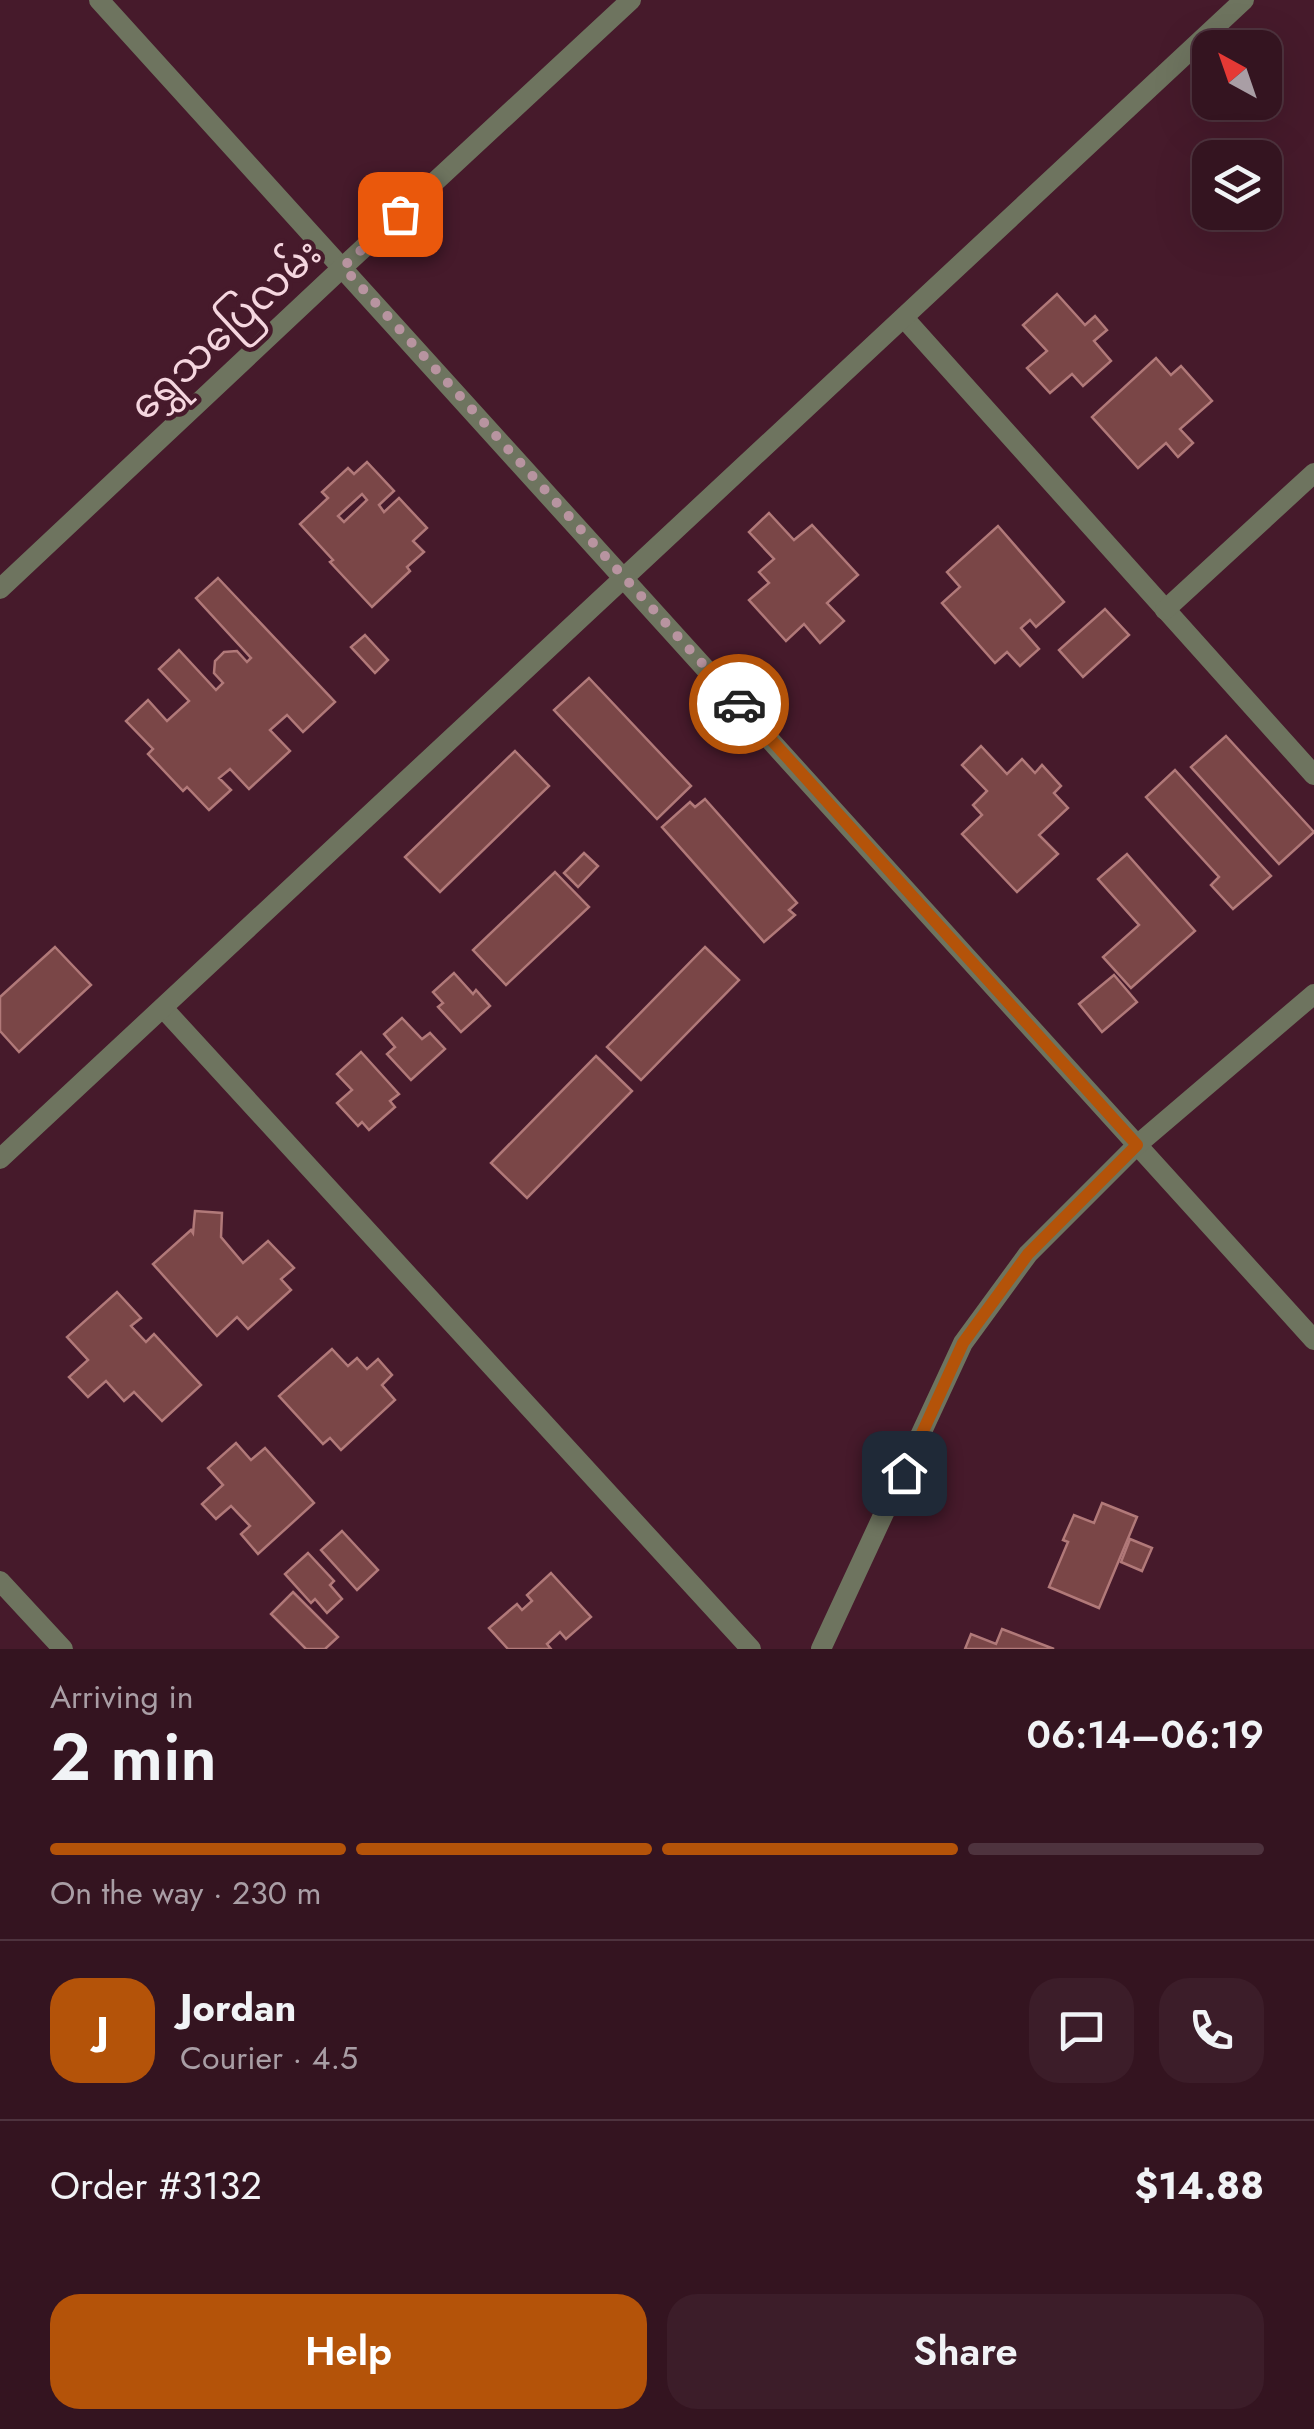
<!DOCTYPE html>
<meta charset="utf-8">
<style>
body{margin:0;font-family:Jost,"Noto Sans Myanmar",sans-serif;background:#3c1d29;color:#f1f3f6;height:100vh;display:flex;flex-direction:column;font-size:38px;white-space:nowrap}
*{box-sizing:border-box;margin:0}
p{font-size:32px;color:#a99ea5}
.icon{flex:none;width:55px;height:55px;fill:none;stroke:currentColor;stroke-width:2;stroke-linecap:round;stroke-linejoin:round}
.map{position:relative;height:1649px;overflow:hidden}
.drawer{display:flex;flex-direction:column;background:#341420;flex:1}
.drawer>*{flex:none}
.needle{width:65px;rotate:320deg}
.fabs{position:absolute;left:1192px;top:30px;display:grid;gap:20px}
.fabs a{display:grid;place-items:center;width:90px;height:90px;border-radius:20px;background:#341420;box-shadow:0 10px 40px #0002,0 0 0 2px #4e333e;font-size:50px}
.pin{position:absolute;display:grid;place-items:center;width:85px;height:85px;color:#fff;margin:-42px;border-radius:20px;box-shadow:0 5px 15px #0006}
.courier{position:absolute;display:grid;place-items:center;width:100px;height:100px;margin:-50px;border:8px solid #b45309;border-radius:50%;background:#fff;color:#222;box-shadow:0 2px 12px #0007}
.head em{font-style:normal;font-weight:600}
.head div{display:flex;flex-direction:column-reverse}
.head{display:flex;align-items:center;justify-content:space-between;height:170px;padding:0 50px}
h1{font-size:65px;font-weight:600;line-height:75px}
.bar{display:grid;grid-template-columns:repeat(4,1fr);gap:15px 10px;align-content:center;height:120px;padding:0 50px}
.bar i{height:12px;border-radius:8px;background:#4e333e}
.bar .selected{background:#b45309}
.bar p{grid-column:span 4}
.line{display:flex;align-items:center;gap:25px;padding:0 50px;border-top:2px solid #4e333e}
.line div{flex:1}
.round{display:grid;place-items:center;flex:none;width:105px;height:105px;border-radius:30px;background:#3c1d29}
.button{display:flex;gap:20px;margin-top:auto;padding:20px 50px}
.button a{flex:1;height:115px;border-radius:30px;background:#b45309;color:#fff;font-size:40px;font-weight:600;line-height:115px;text-align:center}
.button a+a{background:#3c1d29;color:#f1f3f6}
.map>svg:first-child{display:block}
.building{fill:#7a4647;stroke:#b17979;stroke-width:2.5;fill-rule:evenodd}
.lines{fill:none;stroke-linecap:round;stroke-linejoin:round}
.minor{stroke:#6e745f;stroke-width:20}
.tertiary{stroke:#6e745f;stroke-width:20}
.done{stroke:#b894a0;stroke-width:10;stroke-dasharray:0 18}
.route{stroke:#b45309;stroke-width:12}
.labels{text-anchor:middle;stroke-width:9;stroke-linejoin:round;paint-order:stroke}
.street-label{font-size:40px;fill:#f5d6df;stroke:#461a2b}
</style>
<div class="map">
<svg width="1314" height="1649" viewBox="0 0 1314 1649">
<rect width="100%" height="100%" fill="#461a2b"/>
<!-- building -->
<g class="building">
<polygon points="1057,294 1085,325 1095,316 1107,330 1094,341 1111,361 1083,386 1072,374 1050,393 1027,368 1047,351 1023,325"/>
<polygon points="1156,358 1171,375 1181,366 1212,401 1180,429 1193,443 1178,457 1166,443 1138,468 1092,417"/>
<path d="M367 462 394 491 379 505 384 512 399 498 427 528 413 541 424 552 407 567 410 571 372 607 330 562 333 560 300 524 328 498 322 492 348 468 354 474ZM362 494 367 500 344 522 338 516Z"/>
<polygon points="769,513 794,540 812,525 858,575 827,603 844,621 820,643 804,624 786,641 749,600 769,583 759,572 774,559 749,532"/>
<polygon points="998,526 1064,602 1036,627 1030,620 1021,628 1039,649 1020,666 1007,652 995,663 942,603 960,587 947,572"/>
<polygon points="218,578 335,702 303,732 287,715 270,730 290,751 249,789 230,769 219,778 231,790 209,810 187,787 183,791 148,754 153,749 126,721 148,700 167,721 189,701 159,669 179,650 216,690 223,683 214,673 215,661 224,652 237,651 247,662 251,658 196,598"/>
<polygon points="1105,609 1129,635 1083,677 1059,650"/>
<polygon points="365,635 388,660 375,673 351,647"/>
<polygon points="589,678 691,786 657,819 554,710"/>
<polygon points="1226,736 1314,832 1279,864 1191,767"/>
<polygon points="981,746 1007,774 1022,759 1035,773 1042,765 1061,786 1054,793 1068,808 1039,835 1058,854 1017,892 962,834 982,815 973,805 987,791 962,765"/>
<polygon points="515,751 549,786 440,892 405,857"/>
<polygon points="1175,770 1271,876 1233,909 1211,885 1219,877 1146,797"/>
<polygon points="705,799 797,903 789,910 795,915 764,942 662,827 690,802 695,807"/>
<polygon points="584,853 598,866 578,887 564,873"/>
<polygon points="1127,854 1195,931 1131,988 1103,957 1139,925 1098,879"/>
<polygon points="555,872 589,907 506,985 473,950"/>
<polygon points="55,947 91,985 19,1052 0,1031 0,997"/>
<polygon points="705,947 739,980 641,1080 607,1047"/>
<polygon points="454,973 473,994 476,990 490,1006 461,1032 438,1007 443,1003 433,992"/>
<polygon points="1114,975 1137,1002 1102,1032 1079,1004"/>
<polygon points="402,1018 422,1039 430,1033 445,1049 411,1080 387,1054 395,1047 384,1034"/>
<polygon points="361,1052 399,1094 390,1101 395,1107 369,1130 362,1122 358,1126 337,1103 352,1090 337,1074"/>
<polygon points="596,1056 632,1091 527,1198 491,1163"/>
<polygon points="195,1211 222,1213 221,1237 243,1263 268,1241 294,1268 281,1279 291,1290 248,1329 237,1317 217,1336 153,1264 191,1230 193,1233"/>
<polygon points="117,1292 141,1318 131,1326 146,1342 154,1334 201,1385 162,1421 134,1392 124,1401 106,1381 88,1397 69,1377 88,1360 67,1337"/>
<polygon points="332,1349 348,1366 357,1358 367,1369 378,1359 392,1375 382,1385 395,1400 341,1450 330,1438 323,1444 279,1396"/>
<polygon points="236,1443 251,1460 265,1448 314,1503 258,1554 241,1534 250,1526 231,1506 216,1519 202,1504 223,1485 208,1468"/>
<polygon points="1102,1503 1137,1517 1099,1608 1049,1587 1068,1542 1063,1540 1074,1515 1094,1523"/>
<polygon points="342,1531 378,1570 357,1590 321,1550"/>
<polygon points="1130,1539 1152,1548 1142,1571 1121,1562"/>
<polygon points="308,1553 334,1581 330,1585 342,1599 327,1613 315,1599 311,1603 285,1574"/>
<polygon points="551,1573 591,1617 566,1639 560,1632 547,1644 551,1649 508,1649 489,1628 517,1604 522,1610 532,1601 527,1595"/>
<polygon points="293,1592 338,1637 325,1649 306,1649 271,1614"/>
<polygon points="1002,1629 1054,1649 965,1649 971,1634 996,1644"/>
</g>
<g class="lines">
<!-- minor -->
<g class="minor">
<polyline points="99,0 1314,1340"/>
<polyline points="904,318 1314,775"/>
<polyline points="0,589 343,267 631,0"/>
<polyline points="1165,610 1314,473"/>
<polyline points="163,1008 751,1649"/>
<polyline points="0,1159 1244,0"/>
<polyline points="821,1649 963,1343 1028,1254 1137,1145 1314,994"/>
</g>
<!-- tertiary -->
<polyline class="tertiary" points="0,1581 63,1649"/>
</g>
<g class="lines">
<!-- done -->
<polyline class="done" points="400,214 343,267 739,704"/>
<!-- route -->
<polyline class="route" points="739,704 1137,1145 1028,1254 963,1343 904,1473"/>
</g>
<g class="labels">
<!-- street labels -->
<g class="street-label">
<text transform="translate(225 329) rotate(-43)" y="14">ရွှေသပြေလမ်း</text>
</g>
</g>
</svg>
<div class="fabs">
<a><svg class="needle" viewBox="-14 -14 28 28"><path d="M0-13l5 13h-10z" fill="#e53935"/><path d="M0 13l5-13h-10z" fill="#a99ea5"/></svg></a>
<a><svg class="icon" aria-label="layers" viewBox="0 0 24 24"><path d="M12 4l9 5-9 5-9-5zM3 14l9 5 9-5"/></svg></a>
</div>
<div class="pin" style="left:400px;top:214px;background:#ea580c"><svg class="icon" aria-label="bag" viewBox="0 0 24 24"><path d="M5 8h14l-1 12H6zM9 8a3 3 0 0 1 6 0"/></svg></div>
<div class="pin" style="left:904px;top:1473px;background:#1f2937"><svg class="icon" aria-label="home" viewBox="0 0 24 24"><path d="M3 11l9-7 9 7M6 9v11h12V9"/></svg></div>
<div class="courier" style="left:739px;top:704px"><svg class="icon" aria-label="car" viewBox="0 0 24 24"><path d="M5 17H2v-5l4-1 3-4h7l3 4 3 1v5h-3M9 17h6M6 11h13"/><circle cx="7" cy="17" r="2"/><circle cx="17" cy="17" r="2"/></svg></div>
</div>
<section class="drawer">
<div class="head"><div><h1>2 min</h1><p>Arriving in</p></div><em>06:14–06:19</em></div>
<div class="bar"><i class="selected"></i><i class="selected"></i><i class="selected"></i><i></i><p>On the way · 230 m</p></div>
<div class="line" style="height:180px"><b class="round" style="background:#b45309;color:#fff">J</b><div><b>Jordan</b><p>Courier · 4.5</p></div><a class="round"><svg class="icon" aria-label="chat" viewBox="0 0 24 24"><path d="M4 5h16v11H9l-5 4z"/></svg></a><a class="round"><svg class="icon" aria-label="phone" viewBox="0 0 24 24"><path d="M5 4h4l2 5-3 2q2 4 5 5l2-3 5 2v4C11 20 4 13 5 4z"/></svg></a></div>
<div class="line" style="height:130px"><div>Order #3132</div><b>$14.88</b></div>
<div class="button"><a>Help</a><a>Share</a></div>
</section>
